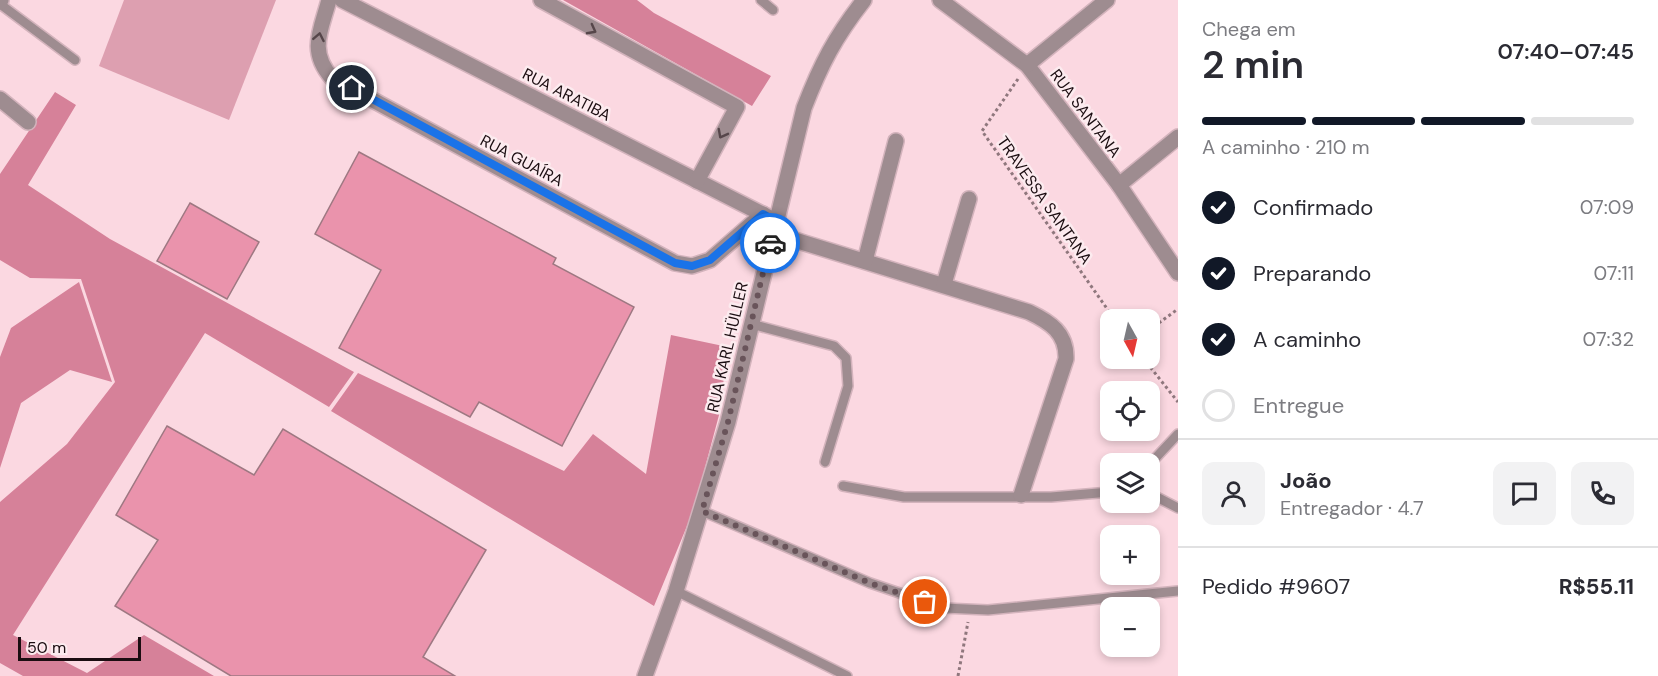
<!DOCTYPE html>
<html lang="pt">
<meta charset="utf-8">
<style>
body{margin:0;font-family:"DM Sans",sans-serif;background:#f2f2f3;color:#2b2b33;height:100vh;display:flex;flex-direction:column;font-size:22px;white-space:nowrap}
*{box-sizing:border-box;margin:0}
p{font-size:20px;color:#7c7c81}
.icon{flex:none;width:33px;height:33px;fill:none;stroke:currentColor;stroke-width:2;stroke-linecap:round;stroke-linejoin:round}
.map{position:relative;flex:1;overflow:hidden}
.drawer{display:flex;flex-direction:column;background:#fff;width:480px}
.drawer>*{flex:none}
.needle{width:39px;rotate:172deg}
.controls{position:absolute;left:1100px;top:309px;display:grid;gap:12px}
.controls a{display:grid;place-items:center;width:60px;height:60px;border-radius:12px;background:#fff;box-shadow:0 3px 9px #0003;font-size:30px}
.scale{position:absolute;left:18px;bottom:15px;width:123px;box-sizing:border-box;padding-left:6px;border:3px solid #1b0d11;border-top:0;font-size:16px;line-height:21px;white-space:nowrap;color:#1b0d11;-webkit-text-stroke:4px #fcebef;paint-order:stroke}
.pin{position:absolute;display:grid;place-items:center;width:51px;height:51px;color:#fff;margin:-26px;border:3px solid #fff;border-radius:50%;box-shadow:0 2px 6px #0007}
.courier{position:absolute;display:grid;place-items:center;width:60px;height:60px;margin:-30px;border:4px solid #1a73e8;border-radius:50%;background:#fff;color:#222;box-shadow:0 2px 8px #0007}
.head em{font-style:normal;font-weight:600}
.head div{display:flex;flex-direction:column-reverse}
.head{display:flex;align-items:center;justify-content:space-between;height:102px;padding:0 24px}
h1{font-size:39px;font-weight:600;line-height:45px}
.bar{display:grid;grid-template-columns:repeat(4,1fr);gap:9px 6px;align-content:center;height:72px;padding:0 24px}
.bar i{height:8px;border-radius:4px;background:#e1e1e2}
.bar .on{background:#111827}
.bar p{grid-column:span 4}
.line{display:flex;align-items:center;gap:15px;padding:0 24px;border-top:2px solid #e1e1e2}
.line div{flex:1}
.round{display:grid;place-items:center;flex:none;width:63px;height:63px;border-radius:12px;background:#f2f2f3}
ol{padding:0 24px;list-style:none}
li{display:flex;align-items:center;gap:18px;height:66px}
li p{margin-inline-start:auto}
li .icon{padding:6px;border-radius:50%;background:#111827;color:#fff;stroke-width:4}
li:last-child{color:#7c7c81}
li i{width:33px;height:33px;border:3px solid #e1e1e2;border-radius:50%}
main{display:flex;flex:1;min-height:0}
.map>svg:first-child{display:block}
.green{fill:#dd9fb0}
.forest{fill:#d68199}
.building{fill:#ea93ac;stroke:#9e7882;stroke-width:1.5}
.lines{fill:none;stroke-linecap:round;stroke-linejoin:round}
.service-casing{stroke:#d3b3bc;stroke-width:12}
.minor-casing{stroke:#d3b3bc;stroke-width:18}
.path{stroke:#8f777d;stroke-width:3;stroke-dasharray:3 3;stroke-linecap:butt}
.service{stroke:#9e8c90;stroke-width:9}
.minor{stroke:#9e8c90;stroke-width:15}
.oneway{stroke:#56464a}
.done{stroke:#69545a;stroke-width:6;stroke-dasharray:0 10.8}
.route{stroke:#1a73e8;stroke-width:8}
.labels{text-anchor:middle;stroke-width:5;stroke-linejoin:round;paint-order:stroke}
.street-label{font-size:16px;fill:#1b0d11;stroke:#fcebef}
</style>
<main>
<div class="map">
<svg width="1178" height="676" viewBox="0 0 1178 676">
<rect width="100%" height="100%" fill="#fbd8e1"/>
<!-- green -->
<polygon class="green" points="124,0 276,0 229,120 99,66"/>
<!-- forest -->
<g class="forest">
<polygon points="563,0 637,0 654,13 771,76 752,106"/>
<polygon points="55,92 76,105 28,185 110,239 354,372 329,407 205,333 13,635 87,673 144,635 214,676 23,676 0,663 0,502 67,444 115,382 81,279 30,278 0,260 0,174"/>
<polygon points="79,282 112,382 70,370 21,403 0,468 0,357 11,328"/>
<polygon points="671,335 728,347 719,415 694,509 654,606 331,411 358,373 564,471 593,434 646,474"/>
</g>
<!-- building -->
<g class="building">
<polygon points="359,152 556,258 553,264 634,307 562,446 479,402 470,417 339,348 381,270 315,234"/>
<polygon points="190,203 259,242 227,299 157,261"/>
<polygon points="167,426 254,475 283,429 486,550 423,657 455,676 231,676 115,606 158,540 116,515"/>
</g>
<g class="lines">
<defs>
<g id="service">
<polyline points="761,0 773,10"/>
<polyline points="0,4 75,60"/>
<polyline points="751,324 834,346 846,358 848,386 825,462"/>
<polyline points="1149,465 1178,434"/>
<polyline points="843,486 904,497 1051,497 1110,492"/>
<polyline points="1149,493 1178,508"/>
<polyline points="702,511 870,583 944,608 988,610 1178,591"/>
<polyline points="676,591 847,676"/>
</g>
<g id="minor">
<path d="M329 0C321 30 308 51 332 78L675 263 692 266 710 260 763 214"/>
<polyline points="342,0 770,218"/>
<polyline points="541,0 737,107 697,181"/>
<polyline points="940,0 1027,65 1119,185 1178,273"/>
<polyline points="0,2 1,0"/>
<polyline points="1027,65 1107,0"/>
<polyline points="0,99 28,122"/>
<polyline points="1119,185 1178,137"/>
<path d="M772 233 1029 312C1050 322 1067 333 1066 359L1021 495"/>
<polyline points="865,261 896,141"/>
<polyline points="944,284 969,199"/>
<path d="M645 676 676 591 728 422 804 108C821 64 835 37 864 0"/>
</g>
</defs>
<!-- service casing -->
<use href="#service" class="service-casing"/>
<!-- minor casing -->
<use href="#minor" class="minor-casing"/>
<!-- path -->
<g class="path">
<polyline points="1018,79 982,131 1115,320"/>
<polyline points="1149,330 1178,309"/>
<polyline points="1143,358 1178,402"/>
<polyline points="958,676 968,622"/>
</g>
<!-- service -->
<use href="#service" class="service"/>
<!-- minor -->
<use href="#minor" class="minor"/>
</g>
<!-- one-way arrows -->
<defs><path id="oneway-chevron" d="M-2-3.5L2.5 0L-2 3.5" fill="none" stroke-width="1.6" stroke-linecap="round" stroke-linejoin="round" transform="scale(1.5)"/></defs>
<g class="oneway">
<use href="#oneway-chevron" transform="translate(592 30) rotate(28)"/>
<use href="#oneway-chevron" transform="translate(319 37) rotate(-79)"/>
<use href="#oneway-chevron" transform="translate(722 134) rotate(118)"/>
</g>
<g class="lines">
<!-- done -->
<polyline class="done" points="770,243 728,422 702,511 870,583 925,602"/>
<!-- route -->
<polyline class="route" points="352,88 675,263 692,266 710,260 763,214 775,221 770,243"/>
</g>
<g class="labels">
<!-- street labels -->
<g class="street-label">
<text transform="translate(567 94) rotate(27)" y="6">RUA ARATIBA</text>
<text transform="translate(1086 113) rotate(53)" y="6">RUA SANTANA</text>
<text transform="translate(522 160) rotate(28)" y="6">RUA GUAÍRA</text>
<text transform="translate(1045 200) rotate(55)" y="6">TRAVESSA SANTANA</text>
<text transform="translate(727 347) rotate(-77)" y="6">RUA KARL HÜLLER</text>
</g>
</g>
</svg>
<div class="controls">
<a><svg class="needle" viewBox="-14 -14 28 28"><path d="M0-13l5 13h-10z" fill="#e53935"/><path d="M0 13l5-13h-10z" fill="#7c7c81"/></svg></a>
<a><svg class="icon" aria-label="locate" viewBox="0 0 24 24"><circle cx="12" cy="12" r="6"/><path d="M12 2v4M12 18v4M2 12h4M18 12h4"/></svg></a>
<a><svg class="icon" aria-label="layers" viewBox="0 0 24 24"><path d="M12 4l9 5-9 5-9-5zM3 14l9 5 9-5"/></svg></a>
<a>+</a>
<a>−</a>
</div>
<div class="scale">50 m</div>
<div class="pin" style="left:925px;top:602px;background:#ea580c"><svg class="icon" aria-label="bag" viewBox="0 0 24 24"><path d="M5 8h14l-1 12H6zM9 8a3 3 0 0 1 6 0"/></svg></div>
<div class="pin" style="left:352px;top:88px;background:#1f2937"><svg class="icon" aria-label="home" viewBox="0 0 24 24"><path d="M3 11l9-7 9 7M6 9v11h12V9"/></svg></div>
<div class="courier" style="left:770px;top:243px"><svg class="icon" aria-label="car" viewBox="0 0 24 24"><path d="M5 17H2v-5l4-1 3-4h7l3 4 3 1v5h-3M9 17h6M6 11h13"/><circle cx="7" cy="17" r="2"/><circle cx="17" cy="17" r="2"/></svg></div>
</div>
<section class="drawer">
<div class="head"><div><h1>2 min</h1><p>Chega em</p></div><em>07:40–07:45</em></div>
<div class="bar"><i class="on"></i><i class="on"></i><i class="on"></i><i></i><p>A caminho · 210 m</p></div>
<ol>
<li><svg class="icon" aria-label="check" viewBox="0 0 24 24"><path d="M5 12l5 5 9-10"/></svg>Confirmado<p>07:09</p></li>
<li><svg class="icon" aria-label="check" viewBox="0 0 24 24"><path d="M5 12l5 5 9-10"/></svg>Preparando<p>07:11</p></li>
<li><svg class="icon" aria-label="check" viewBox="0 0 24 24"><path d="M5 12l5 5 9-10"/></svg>A caminho<p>07:32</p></li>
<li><i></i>Entregue</li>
</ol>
<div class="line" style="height:108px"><a class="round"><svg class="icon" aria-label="person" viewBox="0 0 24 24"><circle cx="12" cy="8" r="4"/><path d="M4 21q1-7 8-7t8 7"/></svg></a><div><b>João</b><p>Entregador · 4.7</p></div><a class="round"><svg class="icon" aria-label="chat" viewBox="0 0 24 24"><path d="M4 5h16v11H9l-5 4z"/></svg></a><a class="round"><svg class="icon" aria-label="phone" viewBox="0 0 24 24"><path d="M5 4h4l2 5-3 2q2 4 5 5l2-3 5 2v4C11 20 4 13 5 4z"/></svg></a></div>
<div class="line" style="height:78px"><div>Pedido #9607</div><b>R$55.11</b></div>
</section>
</main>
